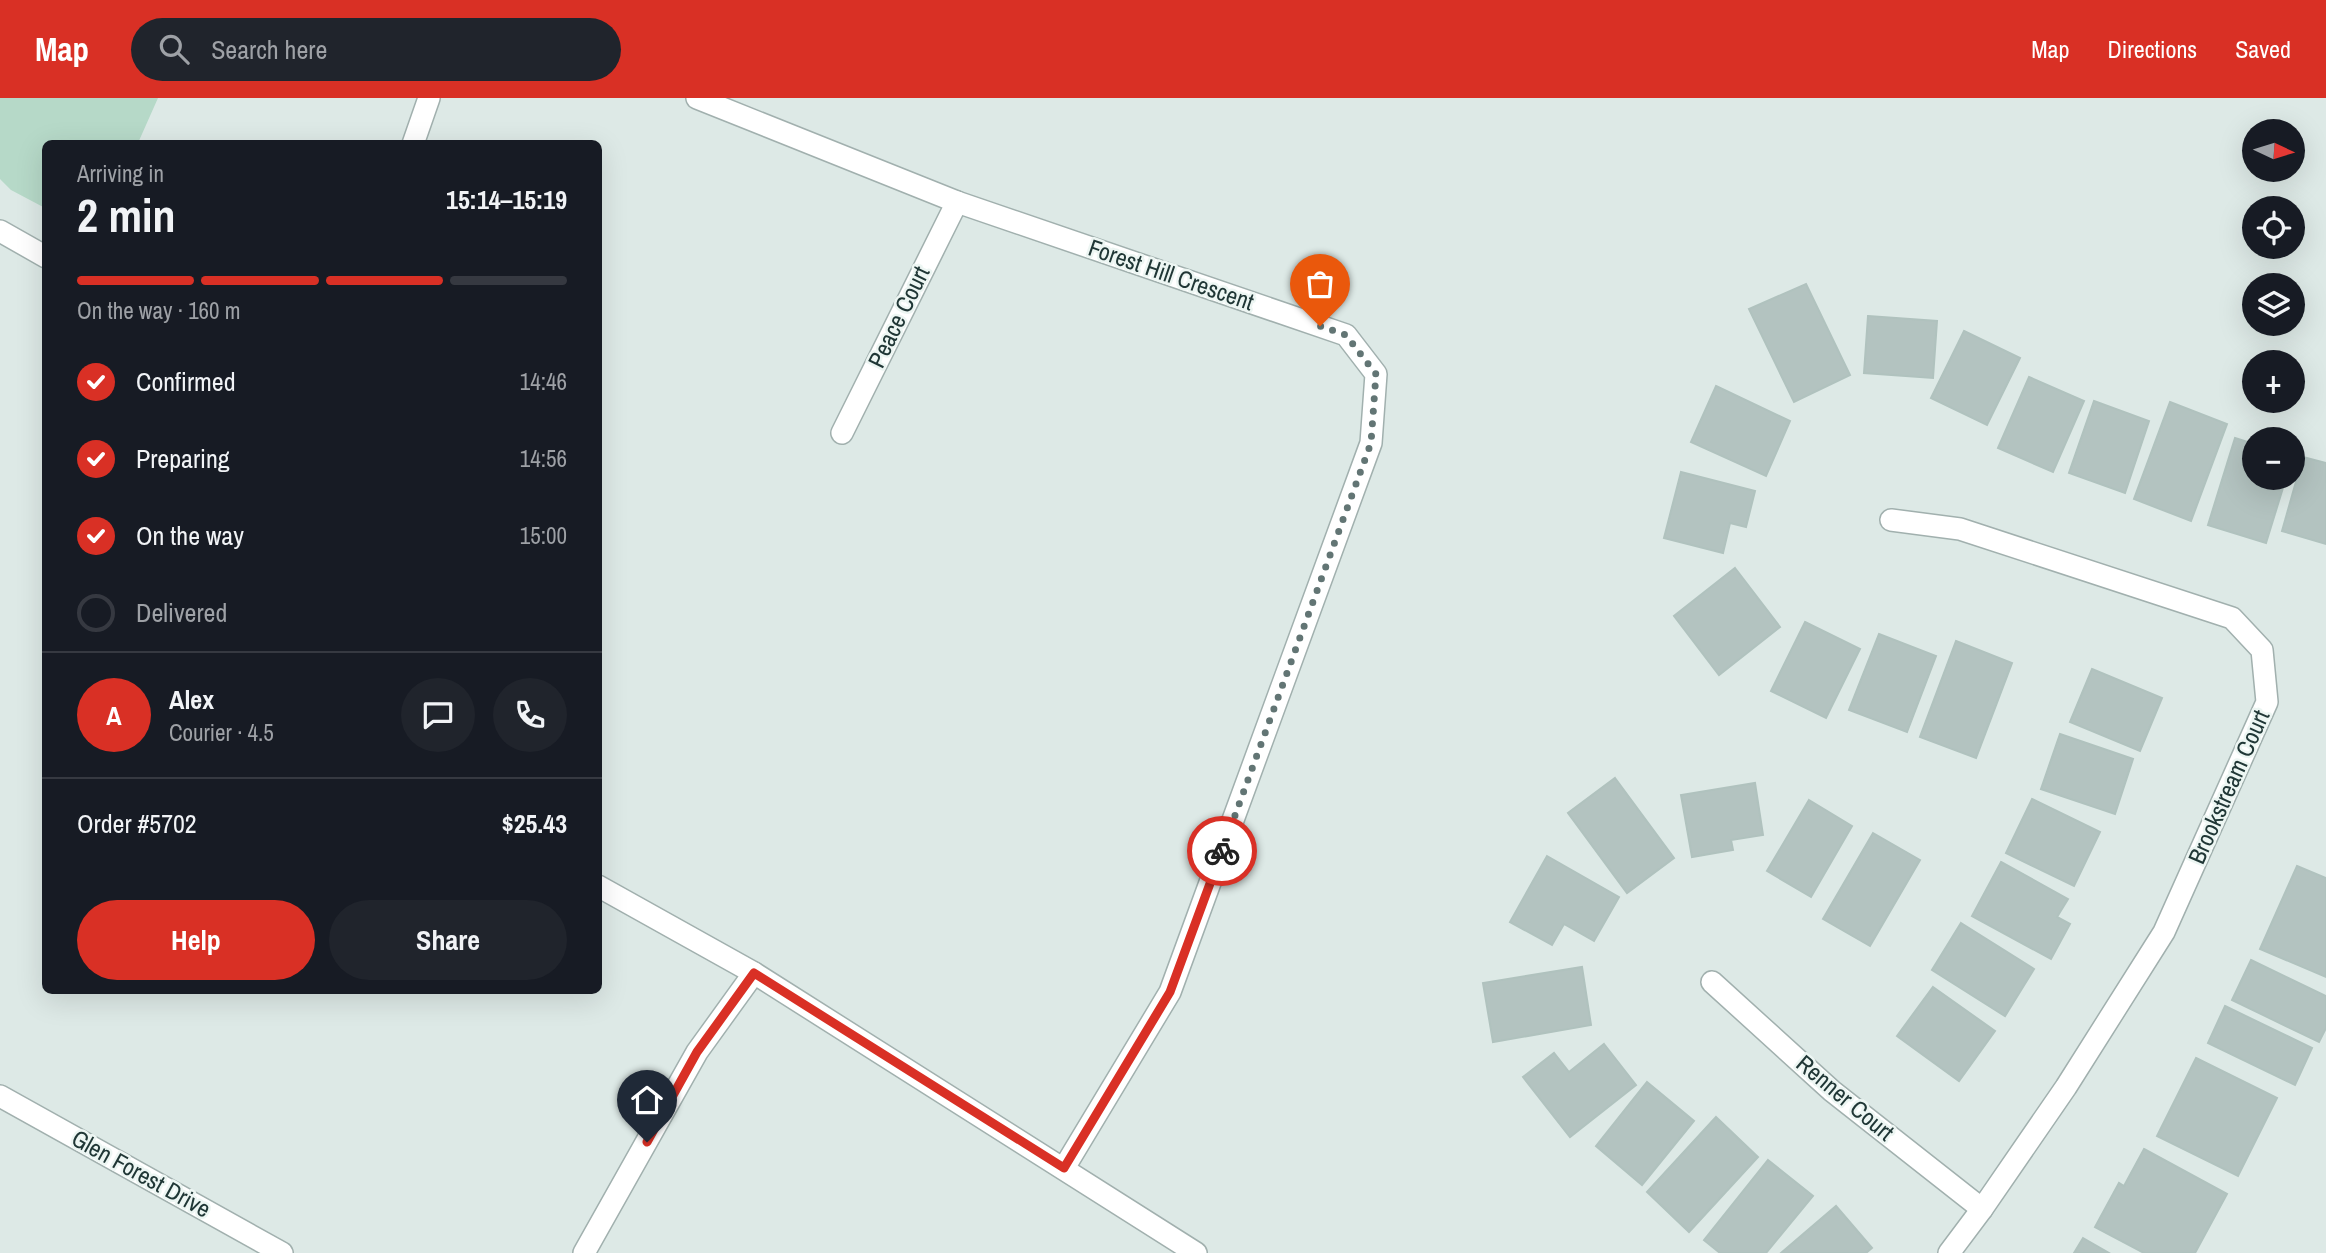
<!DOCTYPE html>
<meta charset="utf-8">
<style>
body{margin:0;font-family:"Archivo Narrow",sans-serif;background:#20242c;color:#f1f3f6;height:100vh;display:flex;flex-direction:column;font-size:26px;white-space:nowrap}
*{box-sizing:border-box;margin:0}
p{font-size:23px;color:#9ea1a6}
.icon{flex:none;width:38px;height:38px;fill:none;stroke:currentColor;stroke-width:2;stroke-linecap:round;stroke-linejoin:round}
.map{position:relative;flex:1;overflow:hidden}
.panel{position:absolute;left:42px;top:42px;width:560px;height:854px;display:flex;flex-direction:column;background:#171b24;border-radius:10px;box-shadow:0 7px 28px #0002}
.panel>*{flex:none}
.needle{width:46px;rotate:94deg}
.tools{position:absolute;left:2242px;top:21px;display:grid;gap:14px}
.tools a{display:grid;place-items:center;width:63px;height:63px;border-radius:50%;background:#171b24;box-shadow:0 7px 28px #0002;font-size:35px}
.pin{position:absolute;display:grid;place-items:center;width:60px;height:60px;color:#fff;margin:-72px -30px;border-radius:50% 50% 50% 0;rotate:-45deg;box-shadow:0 0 7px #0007}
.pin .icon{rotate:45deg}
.courier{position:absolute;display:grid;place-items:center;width:70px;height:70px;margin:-35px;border:5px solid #d93025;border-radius:50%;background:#fff;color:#222;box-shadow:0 2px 9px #0007}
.head em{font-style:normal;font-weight:700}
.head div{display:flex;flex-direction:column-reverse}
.head{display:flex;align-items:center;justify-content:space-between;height:119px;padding:0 35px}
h1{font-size:46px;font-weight:700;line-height:52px}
.bar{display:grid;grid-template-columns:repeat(4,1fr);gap:10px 7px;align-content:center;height:84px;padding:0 35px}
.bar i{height:9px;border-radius:5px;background:#363941}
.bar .selected{background:#d93025}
.bar p{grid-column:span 4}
.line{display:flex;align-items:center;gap:18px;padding:0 35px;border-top:2px solid #363941}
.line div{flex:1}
.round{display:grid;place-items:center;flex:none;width:74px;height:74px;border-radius:37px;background:#20242c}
ol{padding:0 35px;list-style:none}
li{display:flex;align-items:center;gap:21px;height:77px}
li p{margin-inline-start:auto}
li .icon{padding:7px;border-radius:50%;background:#d93025;color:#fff;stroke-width:4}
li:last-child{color:#9ea1a6}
li i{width:38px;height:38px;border:4px solid #363941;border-radius:50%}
.button{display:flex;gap:14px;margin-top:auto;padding:14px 35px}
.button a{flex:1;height:80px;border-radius:42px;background:#d93025;color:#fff;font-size:28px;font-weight:700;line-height:80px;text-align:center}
.button a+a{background:#20242c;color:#f1f3f6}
header{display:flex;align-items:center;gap:42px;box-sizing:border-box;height:98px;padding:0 35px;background:#d93025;color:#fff}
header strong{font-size:33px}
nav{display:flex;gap:38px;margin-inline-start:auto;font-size:24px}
.search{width:490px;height:63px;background:#20242c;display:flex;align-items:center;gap:18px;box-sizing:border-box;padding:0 24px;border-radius:38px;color:#9ea1a6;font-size:26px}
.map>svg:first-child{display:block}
.green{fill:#b6d9c8}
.building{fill:#b3c3c0;stroke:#b0c2be;stroke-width:2}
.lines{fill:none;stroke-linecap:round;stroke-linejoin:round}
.street-casing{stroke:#a1b0ae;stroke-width:24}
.street{stroke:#fff;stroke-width:21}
.done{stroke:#627574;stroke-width:7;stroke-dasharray:0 12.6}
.route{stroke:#d93025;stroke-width:9}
.labels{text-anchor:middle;stroke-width:5;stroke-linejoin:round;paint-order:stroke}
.street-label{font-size:24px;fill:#203736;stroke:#edf6f3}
</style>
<header>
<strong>Map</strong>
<div class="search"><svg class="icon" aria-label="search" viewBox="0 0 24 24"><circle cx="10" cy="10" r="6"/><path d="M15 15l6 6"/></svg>Search here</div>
<nav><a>Map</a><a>Directions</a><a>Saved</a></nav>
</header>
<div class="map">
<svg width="2326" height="1155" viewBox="0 0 2326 1155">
<rect width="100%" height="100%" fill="#dde9e6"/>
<!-- green -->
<polygon class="green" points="0,0 158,0 138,45 46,46 45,110 11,92 0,81"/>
<!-- building -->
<g class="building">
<polygon points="1806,186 1850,277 1794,304 1749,211"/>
<polygon points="1868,218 1937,223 1933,280 1864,275"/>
<polygon points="1964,233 2020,260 1987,327 1931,300"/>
<polygon points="2029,279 2084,303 2053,374 1998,350"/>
<polygon points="1716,288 1790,323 1766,378 1691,344"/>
<polygon points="2094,303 2149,323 2125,395 2069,375"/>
<polygon points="2170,304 2227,326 2191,423 2134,401"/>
<polygon points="2235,340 2254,346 2254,380 2286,380 2266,445 2208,427"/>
<polygon points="2303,359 2326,365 2326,446 2282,433"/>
<polygon points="1681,374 1755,393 1746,429 1730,425 1723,455 1664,440"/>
<polygon points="1735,470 1780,529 1719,577 1674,518"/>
<polygon points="1805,524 1860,551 1826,620 1771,593"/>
<polygon points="1879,536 1936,558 1907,634 1849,612"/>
<polygon points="1956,543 2012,565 1976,660 1920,639"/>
<polygon points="2092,571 2162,600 2140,653 2070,624"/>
<polygon points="2060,636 2133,661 2115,716 2041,691"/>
<polygon points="1615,680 1674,760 1627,795 1568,715"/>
<polygon points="1755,685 1763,737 1731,742 1733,752 1692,759 1681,697"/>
<polygon points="2032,701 2100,734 2074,788 2006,755"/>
<polygon points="1809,702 1852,728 1811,799 1767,773"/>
<polygon points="1873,735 1920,762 1870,848 1823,821"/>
<polygon points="1547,758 1619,799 1594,843 1564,826 1552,847 1510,824"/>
<polygon points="2001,764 2068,801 2057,819 2070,826 2051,861 1972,818"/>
<polygon points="2297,768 2326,780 2326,879 2260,851"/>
<polygon points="1961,825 2034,871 2005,918 1932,872"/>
<polygon points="2251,862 2326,898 2326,930 2319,944 2232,902"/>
<polygon points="1582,869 1591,927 1493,944 1483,885"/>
<polygon points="1933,889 1995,933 1959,983 1897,938"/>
<polygon points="2225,908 2312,950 2295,987 2208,945"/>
<polygon points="1604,946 1636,987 1570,1039 1523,979 1554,955 1569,974"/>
<polygon points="2196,960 2277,1000 2238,1078 2157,1038"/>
<polygon points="1647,984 1694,1023 1642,1087 1596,1048"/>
<polygon points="1716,1019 1758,1059 1689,1134 1647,1094"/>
<polygon points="2144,1051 2227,1096 2195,1155 2144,1155 2095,1129 2119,1085 2124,1088"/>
<polygon points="1768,1062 1813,1098 1766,1155 1720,1155 1704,1142"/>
<polygon points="1836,1108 1872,1150 1866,1155 1781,1155"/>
<polygon points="2083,1140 2109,1155 2074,1155"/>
</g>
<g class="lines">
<defs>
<g id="street">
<polyline points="697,0 957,104 1346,237 1376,276 1371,345 1170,894 1064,1070"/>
<polyline points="413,46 429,0"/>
<polyline points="0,133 46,159"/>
<polyline points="842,335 957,104"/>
<polyline points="1891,422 1960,431 2232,520 2262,552 2267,604 2164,834 2066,989 1982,1111 1949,1155"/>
<polyline points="598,788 754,875 1196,1155"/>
<polyline points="1712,884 1832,993 1982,1111"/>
<polyline points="0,998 282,1155"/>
<polyline points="584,1155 697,954 754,875"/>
</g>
</defs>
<!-- street casing -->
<use href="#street" class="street-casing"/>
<!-- street -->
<use href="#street" class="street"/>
</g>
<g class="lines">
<!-- done -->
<polyline class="done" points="1222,753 1371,345 1376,276 1346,237 1320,228"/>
<!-- route -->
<polyline class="route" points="647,1044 697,954 754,875 1064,1070 1170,894 1222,753"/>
</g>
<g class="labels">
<!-- street labels -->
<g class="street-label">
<text transform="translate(1171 177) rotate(19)" y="8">Forest Hill Crescent</text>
<text transform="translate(899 219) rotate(-64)" y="8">Peace Court</text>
<text transform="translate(2229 689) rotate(-66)" y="8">Brookstream Court</text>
<text transform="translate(1845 1000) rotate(40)" y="8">Renner Court</text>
<text transform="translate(141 1076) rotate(29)" y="8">Glen Forest Drive</text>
</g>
</g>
</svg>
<div class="tools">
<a><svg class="needle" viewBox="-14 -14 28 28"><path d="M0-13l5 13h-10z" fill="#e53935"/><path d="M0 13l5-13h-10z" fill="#9ea1a6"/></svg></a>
<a><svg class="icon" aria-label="locate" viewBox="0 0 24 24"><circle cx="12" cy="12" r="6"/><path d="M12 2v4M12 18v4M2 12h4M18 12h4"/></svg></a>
<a><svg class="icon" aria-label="layers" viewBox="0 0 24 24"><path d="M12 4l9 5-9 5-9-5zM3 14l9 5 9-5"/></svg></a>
<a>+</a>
<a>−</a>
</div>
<div class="pin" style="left:1320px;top:228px;background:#ea580c"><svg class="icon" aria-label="bag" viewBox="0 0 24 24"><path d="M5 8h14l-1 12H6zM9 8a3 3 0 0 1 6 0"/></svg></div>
<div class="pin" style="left:647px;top:1044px;background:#1f2937"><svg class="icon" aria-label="home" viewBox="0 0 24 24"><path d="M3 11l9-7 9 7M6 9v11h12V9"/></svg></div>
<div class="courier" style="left:1222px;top:753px"><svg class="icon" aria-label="bike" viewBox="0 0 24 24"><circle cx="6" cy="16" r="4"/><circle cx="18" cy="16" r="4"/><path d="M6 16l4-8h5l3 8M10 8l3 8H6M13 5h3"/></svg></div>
<section class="panel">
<div class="head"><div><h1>2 min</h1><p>Arriving in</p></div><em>15:14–15:19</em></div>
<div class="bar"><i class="selected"></i><i class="selected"></i><i class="selected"></i><i></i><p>On the way · 160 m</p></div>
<ol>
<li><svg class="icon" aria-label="check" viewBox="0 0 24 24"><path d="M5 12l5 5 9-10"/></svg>Confirmed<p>14:46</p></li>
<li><svg class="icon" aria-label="check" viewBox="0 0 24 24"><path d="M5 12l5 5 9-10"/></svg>Preparing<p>14:56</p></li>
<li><svg class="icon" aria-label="check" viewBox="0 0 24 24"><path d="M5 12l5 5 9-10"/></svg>On the way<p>15:00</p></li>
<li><i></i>Delivered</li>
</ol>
<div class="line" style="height:126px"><b class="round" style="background:#d93025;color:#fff">A</b><div><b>Alex</b><p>Courier · 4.5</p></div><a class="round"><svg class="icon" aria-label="chat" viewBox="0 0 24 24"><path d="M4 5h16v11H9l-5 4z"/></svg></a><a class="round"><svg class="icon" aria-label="phone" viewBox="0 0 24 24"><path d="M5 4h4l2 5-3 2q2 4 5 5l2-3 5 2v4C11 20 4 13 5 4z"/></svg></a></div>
<div class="line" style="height:91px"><div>Order #5702</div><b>$25.43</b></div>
<div class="button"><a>Help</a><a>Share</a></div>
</section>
</div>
